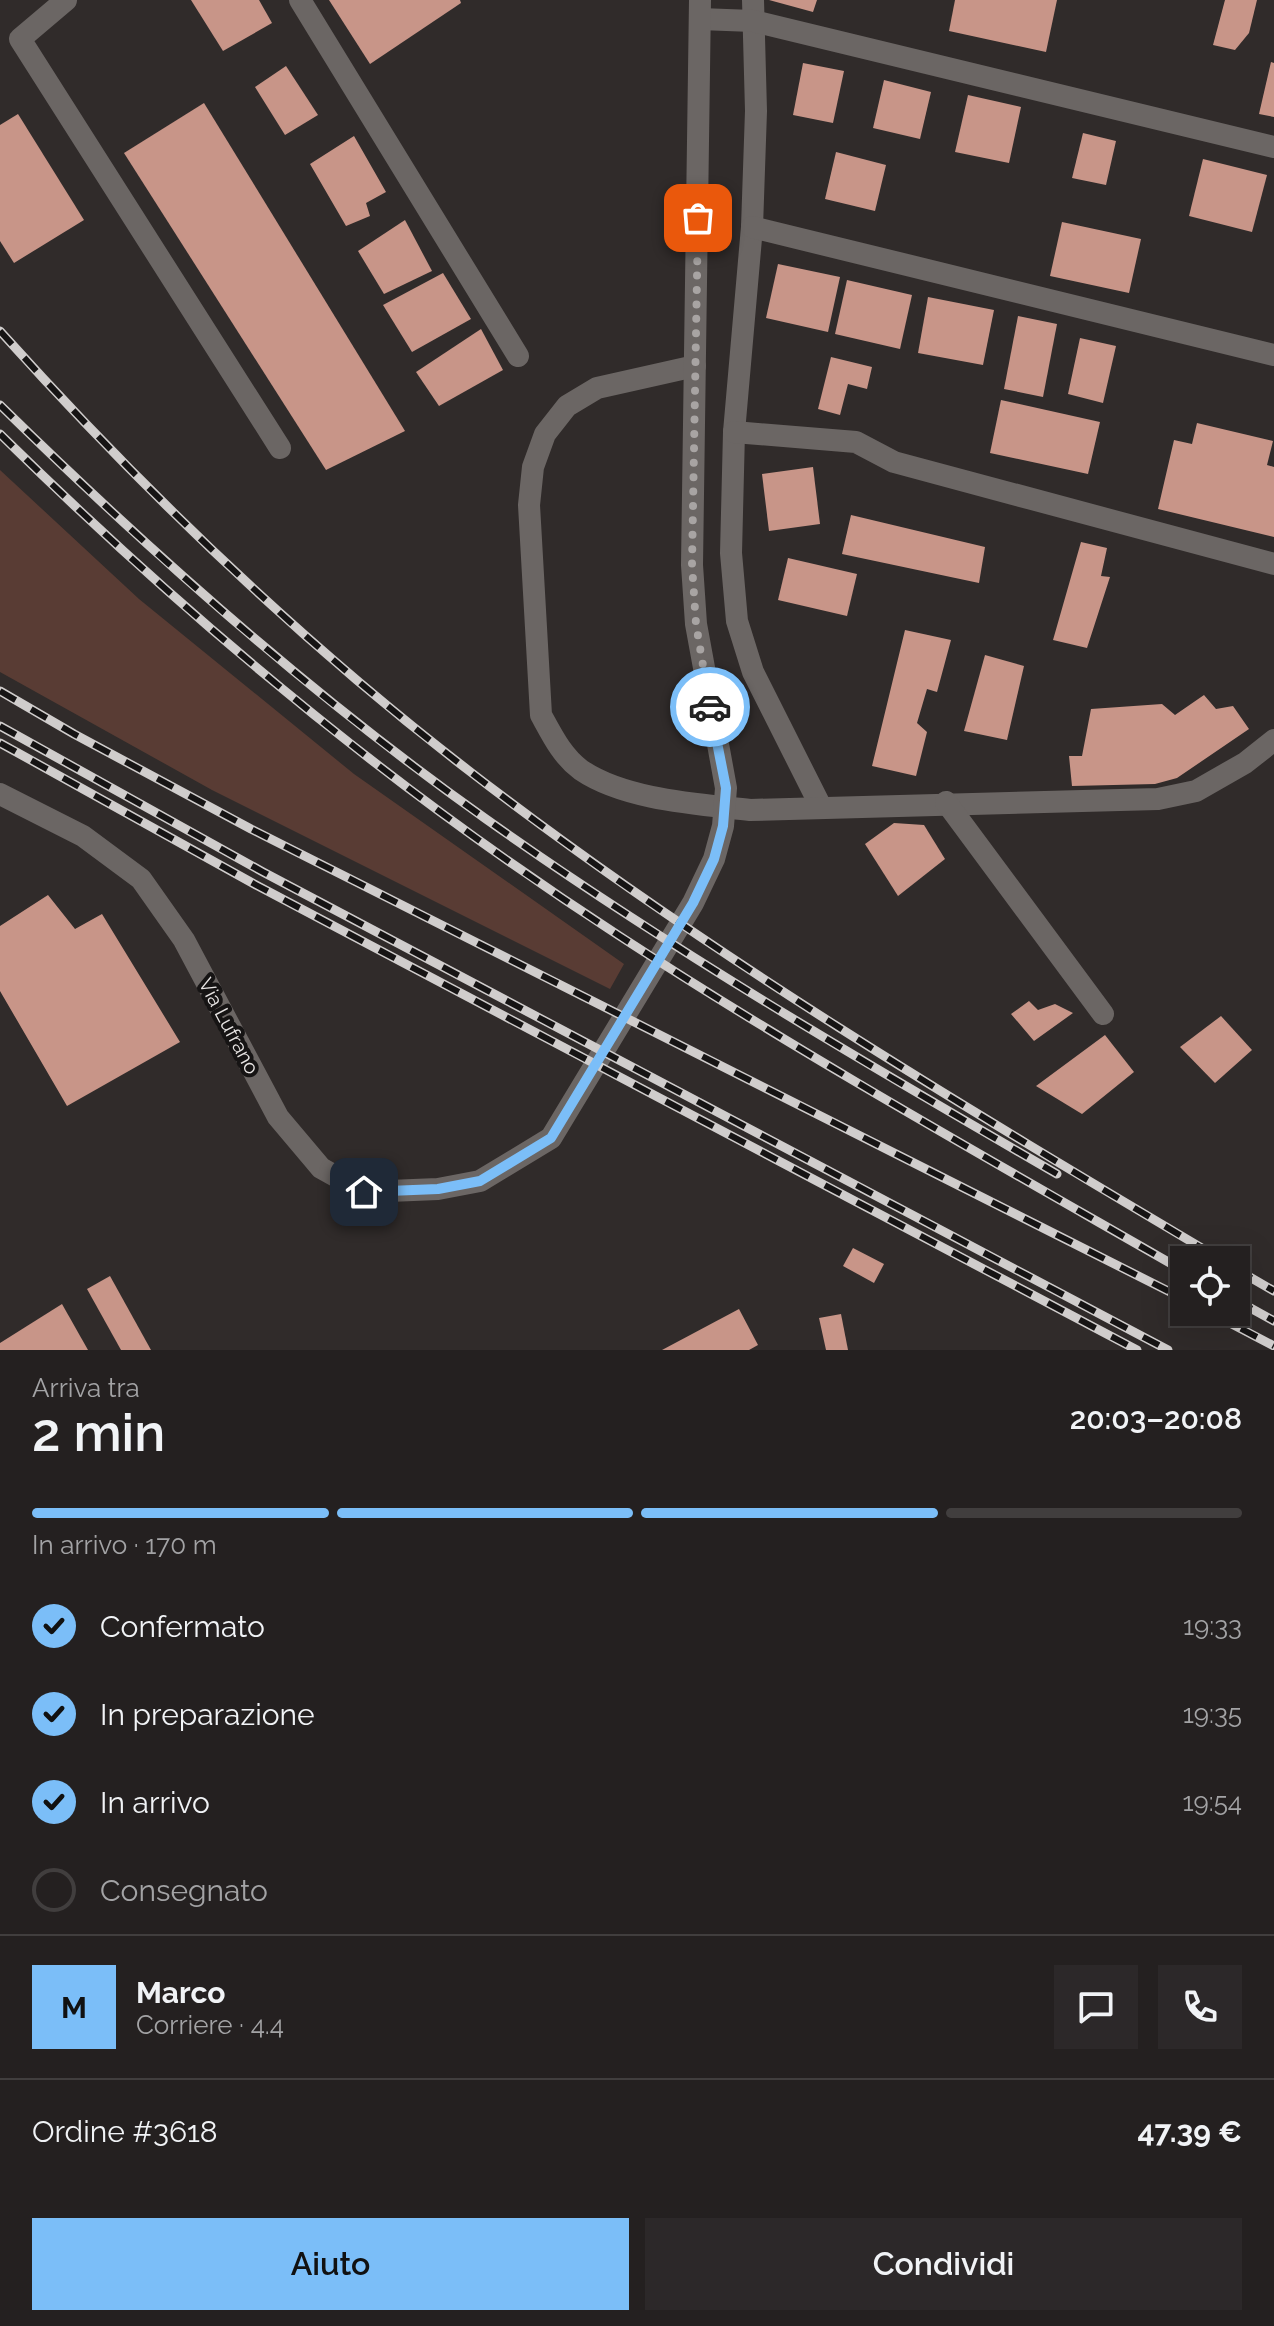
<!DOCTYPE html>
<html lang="it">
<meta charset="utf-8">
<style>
body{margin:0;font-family:Raleway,sans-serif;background:#2c2829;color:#f1f3f6;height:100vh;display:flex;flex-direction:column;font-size:30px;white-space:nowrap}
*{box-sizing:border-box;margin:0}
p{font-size:26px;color:#a3a3a5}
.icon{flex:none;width:44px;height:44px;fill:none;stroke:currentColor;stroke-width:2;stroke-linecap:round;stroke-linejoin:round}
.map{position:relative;height:1350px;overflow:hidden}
.side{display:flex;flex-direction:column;background:#242020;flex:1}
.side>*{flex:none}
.buttons{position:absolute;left:1170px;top:1246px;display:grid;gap:16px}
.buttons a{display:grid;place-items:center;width:80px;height:80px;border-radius:0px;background:#242020;box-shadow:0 8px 32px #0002,0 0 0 2px #413e3e;font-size:40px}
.pin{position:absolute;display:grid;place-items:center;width:68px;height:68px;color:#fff;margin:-34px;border-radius:16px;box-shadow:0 4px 12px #0006}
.courier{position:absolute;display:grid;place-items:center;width:80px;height:80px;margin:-40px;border:6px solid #7bbef8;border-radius:50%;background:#fff;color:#222;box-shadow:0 2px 10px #0007}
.summary em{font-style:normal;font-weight:600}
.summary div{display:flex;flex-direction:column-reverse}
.summary{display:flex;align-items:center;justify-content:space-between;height:136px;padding:0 32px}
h1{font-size:52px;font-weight:600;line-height:60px}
.bar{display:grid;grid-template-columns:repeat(4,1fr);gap:12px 8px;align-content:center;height:96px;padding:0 32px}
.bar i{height:10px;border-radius:6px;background:#413e3e}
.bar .on{background:#7bbef8}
.bar p{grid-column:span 4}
.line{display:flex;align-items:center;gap:20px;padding:0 32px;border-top:2px solid #413e3e}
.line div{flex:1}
.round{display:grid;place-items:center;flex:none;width:84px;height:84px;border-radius:0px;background:#2c2829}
ol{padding:0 32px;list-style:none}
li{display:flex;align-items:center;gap:24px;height:88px}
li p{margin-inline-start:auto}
li .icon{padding:8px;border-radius:50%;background:#7bbef8;color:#111;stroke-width:4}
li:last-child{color:#a3a3a5}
li i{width:44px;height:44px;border:4px solid #413e3e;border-radius:50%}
.cta{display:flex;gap:16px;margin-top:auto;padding:16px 32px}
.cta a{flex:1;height:92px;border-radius:0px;background:#7bbef8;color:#111;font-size:32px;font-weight:600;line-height:92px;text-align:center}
.cta a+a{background:#2c2829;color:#f1f3f6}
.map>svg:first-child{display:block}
.green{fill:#593c34}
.building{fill:#c89588}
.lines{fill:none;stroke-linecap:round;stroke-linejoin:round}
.minor{stroke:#6b6664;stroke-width:22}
.tertiary{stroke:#6b6664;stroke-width:22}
.rail-casing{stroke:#d0cdcc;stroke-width:9}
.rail{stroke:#161414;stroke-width:6;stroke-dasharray:18;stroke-linecap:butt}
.done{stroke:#a8a4a3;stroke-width:8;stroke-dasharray:0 14.4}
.route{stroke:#7bbef8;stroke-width:10}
.labels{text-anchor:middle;stroke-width:8;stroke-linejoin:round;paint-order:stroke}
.street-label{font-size:20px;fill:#e8e5e4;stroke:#161414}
</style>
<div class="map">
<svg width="1274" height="1350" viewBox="0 0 1274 1350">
<rect width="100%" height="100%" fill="#302b2a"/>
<!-- green -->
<polygon class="green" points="0,470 139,599 354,774 624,964 610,989 212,790 0,672"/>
<!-- building -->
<g class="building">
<polygon points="191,0 259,0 272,23 223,51"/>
<polygon points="329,0 460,0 461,3 370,64"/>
<polygon points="769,0 817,0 813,12"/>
<polygon points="955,0 1057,0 1046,52 949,31"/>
<polygon points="1225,0 1257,0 1249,33 1235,50 1213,45"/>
<polygon points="1271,62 1274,63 1274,117 1259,114"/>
<polygon points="803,63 844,71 833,123 793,115"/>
<polygon points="286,66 318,115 285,135 255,87"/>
<polygon points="884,80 931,92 920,139 873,128"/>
<polygon points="968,95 1021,107 1009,163 955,152"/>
<polygon points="204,103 405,431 326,470 124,153"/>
<polygon points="18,114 84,220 14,263 0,241 0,125"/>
<polygon points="1083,133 1116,141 1106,185 1072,178"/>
<polygon points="354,136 386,192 366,203 370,216 346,226 310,164"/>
<polygon points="836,152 886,165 875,211 825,199"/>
<polygon points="1203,159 1267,175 1252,232 1189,216"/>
<polygon points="405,220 432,271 384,294 358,251"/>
<polygon points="1062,222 1141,239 1129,293 1050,276"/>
<polygon points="778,264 840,277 828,332 766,318"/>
<polygon points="443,273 471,319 412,352 383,305"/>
<polygon points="847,280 912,295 900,349 835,334"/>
<polygon points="928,297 994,310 983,365 918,353"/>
<polygon points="1018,316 1057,324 1043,397 1004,389"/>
<polygon points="481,329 503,370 439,406 416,372"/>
<polygon points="1080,338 1116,346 1103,403 1068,394"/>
<polygon points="831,357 872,367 867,389 848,384 840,415 818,409"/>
<polygon points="1001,400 1100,422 1088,474 990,453"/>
<polygon points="1197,423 1273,441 1267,465 1274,467 1274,537 1158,509 1174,440 1192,444"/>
<polygon points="813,467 820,524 769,531 762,474"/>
<polygon points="851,515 985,547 979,583 842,554"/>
<polygon points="1081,542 1107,548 1101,576 1110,577 1087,648 1053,640"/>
<polygon points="788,558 857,574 847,616 778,600"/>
<polygon points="905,630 951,640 937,692 927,689 917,723 927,732 916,776 872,766"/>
<polygon points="985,655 1024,666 1007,740 964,731"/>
<polygon points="1204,695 1216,709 1233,706 1249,729 1177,778 1155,784 1072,786 1069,756 1082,756 1091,709 1162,704 1175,715"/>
<polygon points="894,823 924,825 945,859 898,896 865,844"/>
<polygon points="48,895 75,929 102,914 180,1042 67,1106 0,991 0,926"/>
<polygon points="1029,1001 1038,1010 1055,1004 1073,1013 1034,1041 1011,1014"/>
<polygon points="1221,1016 1252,1050 1215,1083 1180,1047"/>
<polygon points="1105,1035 1134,1072 1082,1114 1036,1086"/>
<polygon points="853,1248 884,1264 874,1283 843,1266"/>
<polygon points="110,1276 151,1350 121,1350 87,1289"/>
<polygon points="62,1304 88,1350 0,1350 0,1343"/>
<polygon points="739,1309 758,1345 749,1350 662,1350"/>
<polygon points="841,1314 848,1350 826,1350 819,1318"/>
</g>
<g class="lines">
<!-- minor -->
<g class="minor">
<polyline points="66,0 20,39 280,448"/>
<polyline points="300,0 518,356"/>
<polyline points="753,0 756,111 752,227 734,432 731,553 737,621 753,672 821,807"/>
<polyline points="700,19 753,21 1274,147"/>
<polyline points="752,227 1274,355"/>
<path d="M695 366 597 388 567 406 545 434 533 467 529 505 541 715C552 735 562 756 581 770 625 800 698 804 750 810L1158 799 1196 791 1245 763 1274 740"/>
<polyline points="734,432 856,442 894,462 1274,564"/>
<polyline points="946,802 1103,1014"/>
</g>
<!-- tertiary -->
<polyline class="tertiary" points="0,794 83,836 141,879 184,940 278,1117 321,1168 364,1192 438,1189 480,1181 551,1138 693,903 714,859 723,826 726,788 696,624 692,565 700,0"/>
<defs>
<g id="rail">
<path d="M0 331C143 490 299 640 468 770 706 954 964 1107 1222 1260"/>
<path d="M0 405C152 554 312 696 486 819 670 949 863 1062 1057 1174"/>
<path d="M0 434C189 620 395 791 618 935 802 1055 994 1162 1184 1271"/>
<polyline points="0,691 74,734 251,829 1184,1299"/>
<polyline points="0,726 263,872 1168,1350"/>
<polyline points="0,743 256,885 1137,1350"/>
<polyline points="1236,1269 1274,1291"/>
<polyline points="1236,1300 1274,1321"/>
<polyline points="1209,1312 1274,1346"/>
</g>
</defs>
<!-- rail casing -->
<use href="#rail" class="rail-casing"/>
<!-- rail -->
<use href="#rail" class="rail"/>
</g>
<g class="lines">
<!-- done -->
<polyline class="done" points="698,218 692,565 696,624 710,707"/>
<!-- route -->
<polyline class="route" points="364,1192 438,1189 480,1181 551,1138 693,903 714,859 723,826 726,788 710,707"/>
</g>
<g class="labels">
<!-- street labels -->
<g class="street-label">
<text transform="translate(229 1026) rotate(62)" y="7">Via Lufrano</text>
</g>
</g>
</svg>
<div class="buttons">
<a><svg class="icon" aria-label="locate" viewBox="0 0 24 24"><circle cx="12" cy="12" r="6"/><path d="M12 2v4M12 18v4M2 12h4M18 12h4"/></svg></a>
</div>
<div class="pin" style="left:698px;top:218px;background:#ea580c"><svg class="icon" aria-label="bag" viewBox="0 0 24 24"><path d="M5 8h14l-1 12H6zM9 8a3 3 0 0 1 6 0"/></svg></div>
<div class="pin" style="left:364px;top:1192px;background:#1f2937"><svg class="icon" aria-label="home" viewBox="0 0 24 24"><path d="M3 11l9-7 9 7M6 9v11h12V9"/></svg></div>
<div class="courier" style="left:710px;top:707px"><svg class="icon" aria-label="car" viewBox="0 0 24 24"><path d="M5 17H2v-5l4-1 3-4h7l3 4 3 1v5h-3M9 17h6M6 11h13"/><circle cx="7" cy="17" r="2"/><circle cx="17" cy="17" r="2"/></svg></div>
</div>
<section class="side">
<div class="summary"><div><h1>2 min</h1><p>Arriva tra</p></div><em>20:03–20:08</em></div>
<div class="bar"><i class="on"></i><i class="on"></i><i class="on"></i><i></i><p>In arrivo · 170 m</p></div>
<ol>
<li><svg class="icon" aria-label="check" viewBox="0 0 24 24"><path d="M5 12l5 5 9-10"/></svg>Confermato<p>19:33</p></li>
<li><svg class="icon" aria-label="check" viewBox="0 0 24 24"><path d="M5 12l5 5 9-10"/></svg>In preparazione<p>19:35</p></li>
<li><svg class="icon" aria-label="check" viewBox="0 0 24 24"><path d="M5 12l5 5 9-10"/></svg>In arrivo<p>19:54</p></li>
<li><i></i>Consegnato</li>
</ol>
<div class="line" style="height:144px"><b class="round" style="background:#7bbef8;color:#111">M</b><div><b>Marco</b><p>Corriere · 4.4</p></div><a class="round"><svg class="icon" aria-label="chat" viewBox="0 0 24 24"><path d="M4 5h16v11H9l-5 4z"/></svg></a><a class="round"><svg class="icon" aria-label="phone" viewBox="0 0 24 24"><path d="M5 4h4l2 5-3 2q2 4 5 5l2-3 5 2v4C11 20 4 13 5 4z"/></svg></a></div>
<div class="line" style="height:104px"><div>Ordine #3618</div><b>47.39 €</b></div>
<div class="cta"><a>Aiuto</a><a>Condividi</a></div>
</section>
